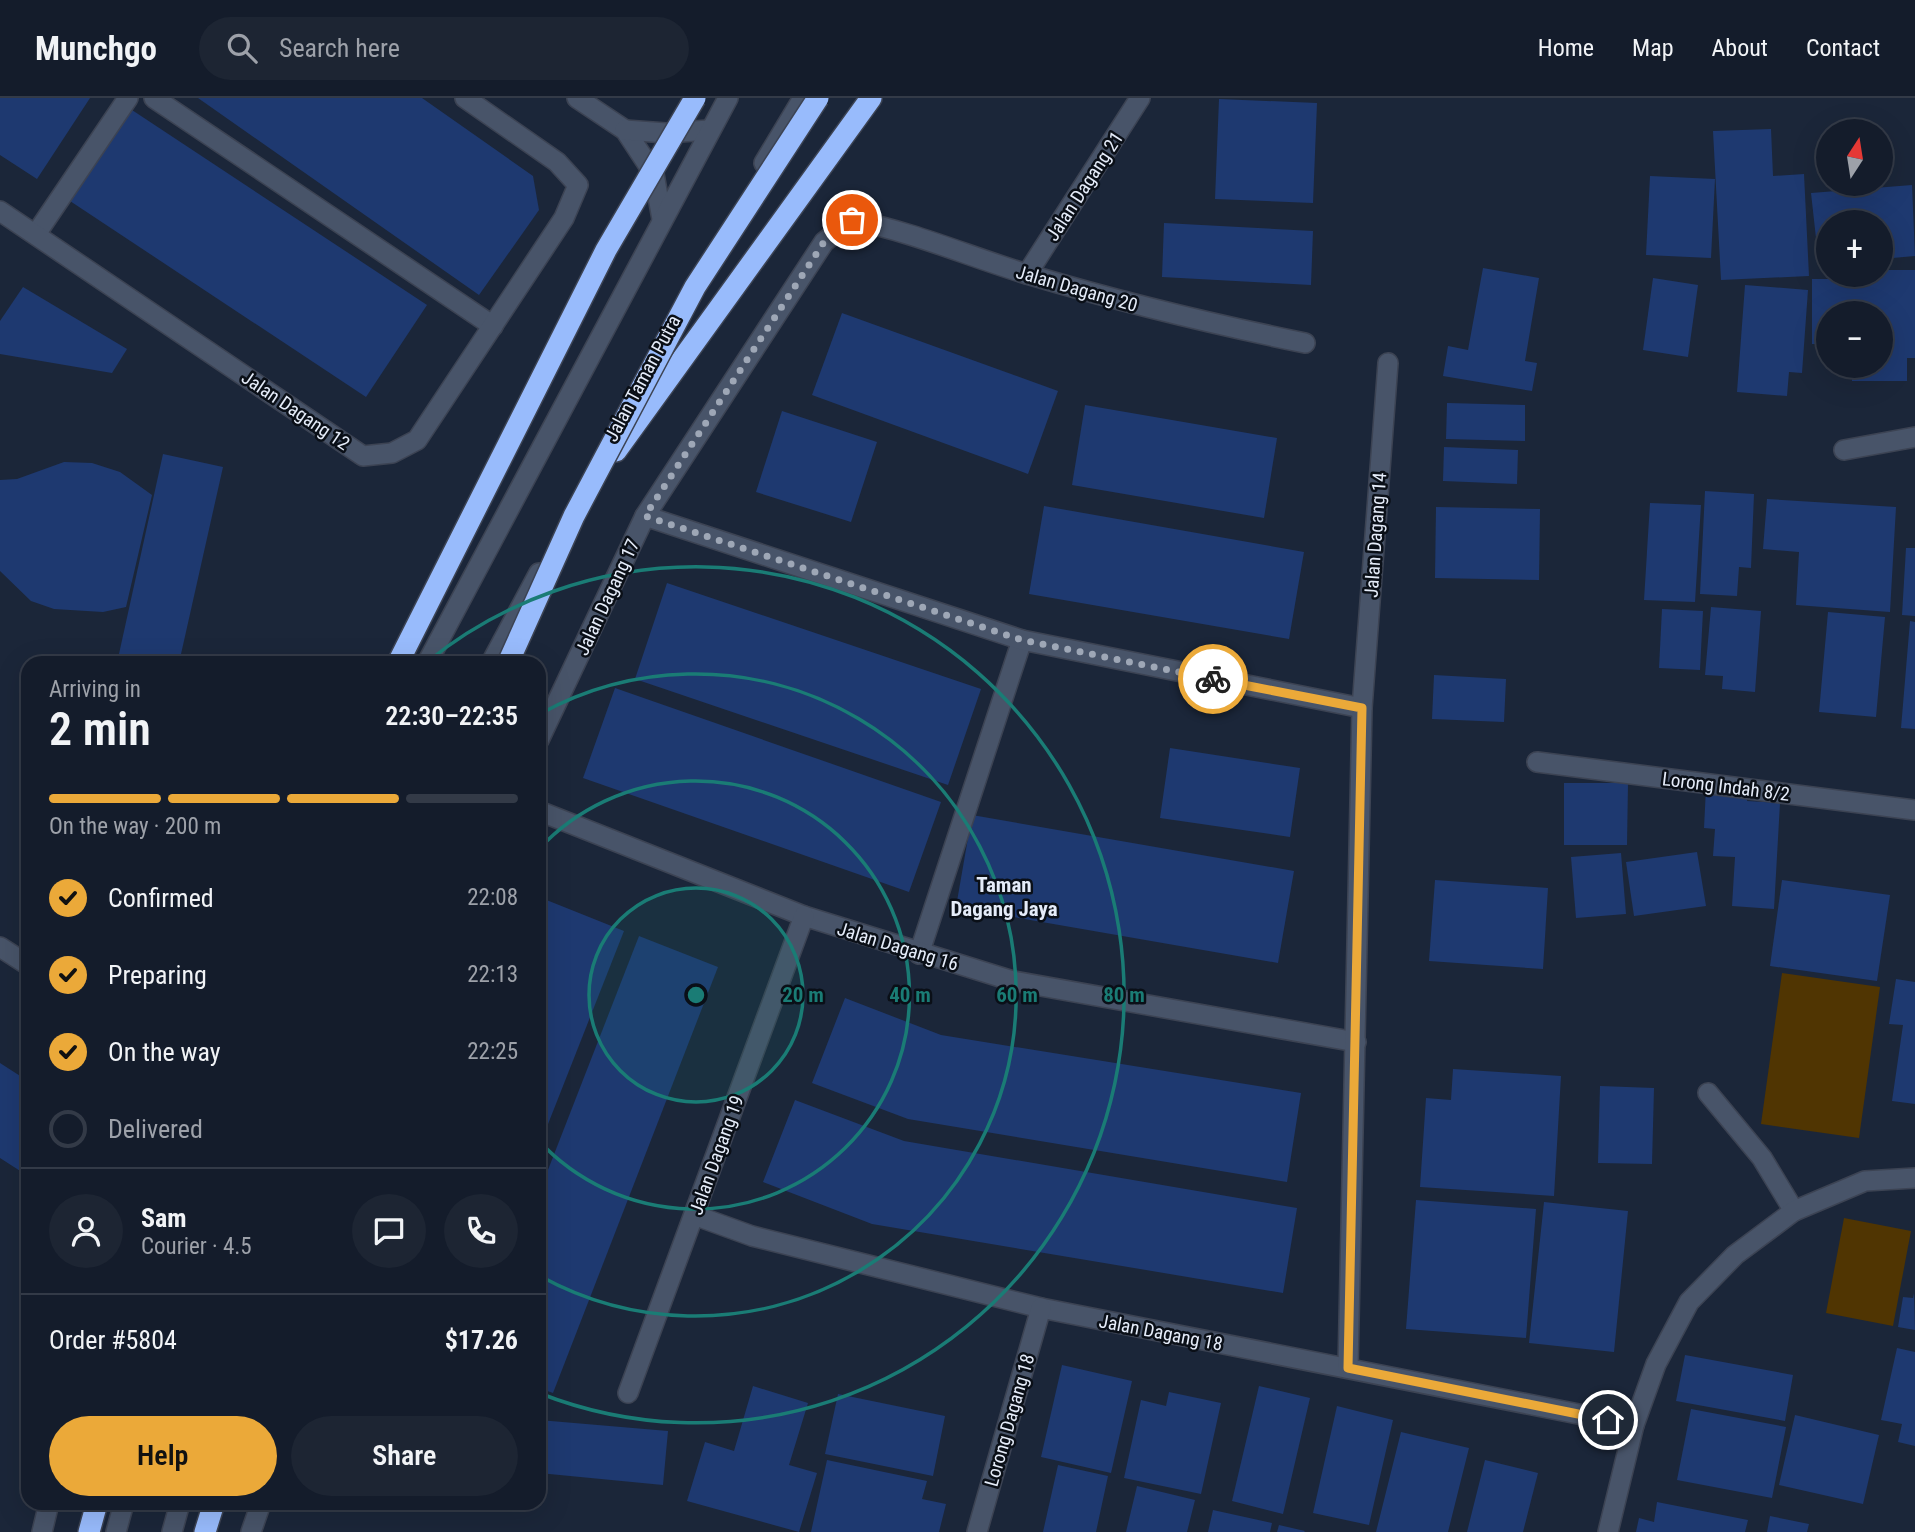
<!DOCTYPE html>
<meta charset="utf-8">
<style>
body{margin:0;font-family:"Roboto Condensed",sans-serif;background:#1d2533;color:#f1f3f6;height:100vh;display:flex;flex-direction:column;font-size:26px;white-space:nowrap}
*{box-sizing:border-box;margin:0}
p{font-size:23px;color:#9da1a9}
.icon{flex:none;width:38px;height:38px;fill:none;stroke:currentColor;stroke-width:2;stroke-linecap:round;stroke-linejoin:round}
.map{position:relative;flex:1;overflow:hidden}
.side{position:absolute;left:21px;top:558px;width:525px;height:854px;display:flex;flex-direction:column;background:#141c2b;border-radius:21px;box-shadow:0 7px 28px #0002,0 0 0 2px #333a47}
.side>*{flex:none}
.needle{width:46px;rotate:12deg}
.tools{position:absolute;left:1816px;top:21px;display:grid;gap:14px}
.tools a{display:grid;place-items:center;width:77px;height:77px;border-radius:50%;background:#141c2b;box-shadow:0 7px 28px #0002,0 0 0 2px #333a47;font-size:35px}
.pin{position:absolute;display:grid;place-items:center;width:60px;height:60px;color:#fff;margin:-30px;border:4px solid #fff;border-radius:50%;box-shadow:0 2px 7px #0007}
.courier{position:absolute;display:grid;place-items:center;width:70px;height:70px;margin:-35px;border:5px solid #eba939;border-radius:50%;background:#fff;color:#222;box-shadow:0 2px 9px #0007}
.summary em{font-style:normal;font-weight:600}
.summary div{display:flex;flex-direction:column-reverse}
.summary{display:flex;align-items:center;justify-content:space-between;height:119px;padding:0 28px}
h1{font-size:46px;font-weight:600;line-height:52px}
.bar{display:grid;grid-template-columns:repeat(4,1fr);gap:10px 7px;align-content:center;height:84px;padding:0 28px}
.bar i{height:9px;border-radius:5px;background:#333a47}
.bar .selected{background:#eba939}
.bar p{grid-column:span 4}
.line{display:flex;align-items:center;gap:18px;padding:0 28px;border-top:2px solid #333a47}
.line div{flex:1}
.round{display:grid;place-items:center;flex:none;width:74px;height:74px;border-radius:37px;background:#1d2533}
ol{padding:0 28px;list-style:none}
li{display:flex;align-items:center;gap:21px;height:77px}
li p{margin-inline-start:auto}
li .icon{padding:7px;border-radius:50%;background:#eba939;color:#111;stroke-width:4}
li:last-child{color:#9da1a9}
li i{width:38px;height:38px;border:4px solid #333a47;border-radius:50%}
.primary-button{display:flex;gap:14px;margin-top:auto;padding:14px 28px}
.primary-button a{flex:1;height:80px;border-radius:42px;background:#eba939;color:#111;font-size:28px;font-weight:600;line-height:80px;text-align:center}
.primary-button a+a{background:#1d2533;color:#f1f3f6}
header{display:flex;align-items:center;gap:42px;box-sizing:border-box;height:98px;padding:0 35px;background:#141c2b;border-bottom:2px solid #333a47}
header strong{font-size:33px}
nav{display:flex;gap:38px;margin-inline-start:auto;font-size:24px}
.search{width:490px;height:63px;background:#1d2533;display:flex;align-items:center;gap:18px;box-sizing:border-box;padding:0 24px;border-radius:38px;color:#9da1a9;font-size:26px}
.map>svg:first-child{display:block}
.green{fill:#503502}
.building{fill:#1e3970}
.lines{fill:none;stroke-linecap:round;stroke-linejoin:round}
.service-casing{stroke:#3c4353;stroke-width:22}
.minor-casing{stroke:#3c4353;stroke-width:22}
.tertiary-casing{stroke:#3c4353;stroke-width:22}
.motorway-casing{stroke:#3c4353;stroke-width:24}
.service{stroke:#485469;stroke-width:19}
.minor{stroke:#485469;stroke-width:19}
.tertiary{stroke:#485469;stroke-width:19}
.motorway{stroke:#98bbfc;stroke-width:21}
.motorway-bridge-casing{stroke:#3c4353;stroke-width:24;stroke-linecap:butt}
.motorway-bridge{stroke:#98bbfc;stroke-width:21}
.done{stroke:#9ea7b6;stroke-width:7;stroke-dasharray:0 12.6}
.route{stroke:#eba939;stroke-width:9}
.ring{fill:none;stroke:#1a7c75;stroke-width:3.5}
.labels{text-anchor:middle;stroke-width:5;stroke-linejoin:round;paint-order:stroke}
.street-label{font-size:19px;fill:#e5ecf9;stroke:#0a0f17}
.neighbourhood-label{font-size:21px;font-weight:bold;fill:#e5ecf9;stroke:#0a0f17}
.centre{fill:#1a7c75;stroke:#0a0f17;stroke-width:3.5}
.ring-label{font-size:21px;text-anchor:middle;font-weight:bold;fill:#1a7c75;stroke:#0a0f17;stroke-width:5;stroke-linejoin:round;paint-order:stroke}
</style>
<header>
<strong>Munchgo</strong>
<div class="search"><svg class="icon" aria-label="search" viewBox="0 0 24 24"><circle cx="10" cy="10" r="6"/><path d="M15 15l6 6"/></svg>Search here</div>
<nav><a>Home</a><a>Map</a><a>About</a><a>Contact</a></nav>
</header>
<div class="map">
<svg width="1915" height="1434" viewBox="0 0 1915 1434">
<rect width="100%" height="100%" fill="#1b2639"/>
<!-- green -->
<g class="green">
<polygon points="1782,875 1880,889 1859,1040 1761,1026"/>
<polygon points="1844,1120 1911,1133 1893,1228 1826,1215"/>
</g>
<!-- building -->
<g class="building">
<polygon points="0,0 90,0 37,81 0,57"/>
<polygon points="198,0 422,0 533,78 539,112 479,197"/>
<polygon points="1219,1 1317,5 1313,105 1215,101"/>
<polygon points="132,12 427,207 366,299 70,103"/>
<polygon points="1771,31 1773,78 1804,76 1809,178 1721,182 1713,33"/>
<polygon points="1650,78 1715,81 1711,160 1646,157"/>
<polygon points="1912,87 1915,158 1881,161 1881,124 1829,124 1829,166 1819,167 1811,95"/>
<polygon points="1164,125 1313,133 1311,187 1162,179"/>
<polygon points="1483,170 1539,180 1525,263 1537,265 1532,293 1443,278 1448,248 1468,252"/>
<polygon points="1881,172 1915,172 1915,260 1907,260 1907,283 1852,283 1852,268 1881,268 1881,215 1829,215 1829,246 1812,246 1812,181 1852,181 1852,177 1881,177"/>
<polygon points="1653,180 1698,187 1688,259 1643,252"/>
<polygon points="1745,187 1808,192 1802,275 1789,274 1787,298 1737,294"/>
<polygon points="23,189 127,251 112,275 0,256 0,223"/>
<polygon points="842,215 1058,293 1028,376 812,297"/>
<polygon points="1447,305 1525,307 1525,343 1446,341"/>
<polygon points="1085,307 1277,340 1264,420 1072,387"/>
<polygon points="782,313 877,344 851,424 756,394"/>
<polygon points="1444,349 1518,352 1517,386 1443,383"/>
<polygon points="163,356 223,369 179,565 117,565"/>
<polygon points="64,364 92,365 120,374 152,397 126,509 103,514 54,511 31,503 0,473 0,382 17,381"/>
<polygon points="1705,393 1754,396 1751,470 1739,469 1737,498 1700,496"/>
<polygon points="1767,401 1896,409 1890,514 1796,507 1799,454 1763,451"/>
<polygon points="1650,405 1701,407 1695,504 1644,502"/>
<polygon points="1044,408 1304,454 1289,541 1029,496"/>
<polygon points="1436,409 1540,411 1539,482 1435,480"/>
<polygon points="1906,450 1915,450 1915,518 1902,517"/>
<polygon points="667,485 981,591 948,687 635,581"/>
<polygon points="1711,509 1761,513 1755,594 1722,591 1723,578 1705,577"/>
<polygon points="1662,511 1703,513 1700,572 1659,570"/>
<polygon points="1828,514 1885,519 1876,619 1819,614"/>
<polygon points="1910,523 1915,524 1915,631 1901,630"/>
<polygon points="1434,577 1506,581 1504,624 1432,621"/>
<polygon points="615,590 941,704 909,794 583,680"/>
<polygon points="1170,650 1300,670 1290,739 1160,720"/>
<polygon points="1564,685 1628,685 1627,747 1564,747"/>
<polygon points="1706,690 1748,693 1747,703 1780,705 1774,811 1732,808 1735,759 1713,758 1715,731 1704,730"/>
<polygon points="972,717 1294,773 1278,865 956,809"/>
<polygon points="1697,754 1706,808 1634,818 1626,764"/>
<polygon points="1621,755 1626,816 1576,820 1571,759"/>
<polygon points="1435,782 1548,790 1543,871 1429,863"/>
<polygon points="1782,782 1890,797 1877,883 1770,868"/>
<polygon points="539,799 624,833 539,1049"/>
<polygon points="639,838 718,869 553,1295 539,1290 539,1095"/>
<polygon points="1896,881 1915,884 1915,1006 1892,1003 1903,927 1889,926"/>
<polygon points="845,900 941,937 1301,995 1287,1084 908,1021 812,985"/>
<polygon points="0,965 28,983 28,1078 0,1060"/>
<polygon points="1453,971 1561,978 1554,1098 1420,1089 1426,1000 1451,1002"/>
<polygon points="1600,988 1654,990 1652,1066 1598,1065"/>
<polygon points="795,1002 904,1043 1297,1110 1283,1195 872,1126 763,1084"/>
<polygon points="1416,1102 1536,1111 1526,1240 1406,1231"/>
<polygon points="1544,1104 1628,1113 1614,1254 1529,1245"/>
<polygon points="1914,1195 1915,1232 1898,1229 1903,1199 1913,1200"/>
<polygon points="1897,1250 1915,1254 1915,1348 1898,1344 1902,1326 1881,1322"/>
<polygon points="1685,1257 1793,1277 1785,1323 1676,1303"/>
<polygon points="1062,1267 1132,1283 1111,1375 1041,1359"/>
<polygon points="753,1288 808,1305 789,1367 817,1375 799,1434 687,1403 705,1344 734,1353"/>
<polygon points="1259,1288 1310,1300 1283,1416 1232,1403"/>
<polygon points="1169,1294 1221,1305 1201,1396 1124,1380 1141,1302 1166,1308"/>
<polygon points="838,1296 945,1318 933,1378 825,1356"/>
<polygon points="1337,1308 1393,1322 1369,1427 1313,1415"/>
<polygon points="1691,1311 1786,1329 1772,1400 1677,1382"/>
<polygon points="1795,1317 1879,1337 1863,1406 1779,1387"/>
<polygon points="539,1322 668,1333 663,1387 539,1375"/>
<polygon points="1401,1334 1469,1350 1448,1434 1376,1434"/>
<polygon points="827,1362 927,1383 922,1401 946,1406 939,1434 811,1434"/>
<polygon points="1485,1362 1538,1375 1523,1434 1467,1434"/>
<polygon points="1058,1367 1108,1378 1096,1434 1043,1434"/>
<polygon points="1137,1388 1195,1402 1187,1434 1126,1434"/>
<polygon points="1657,1404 1748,1422 1745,1434 1636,1434 1639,1420 1654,1424"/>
<polygon points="1213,1412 1272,1425 1270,1434 1208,1434"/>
<polygon points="1770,1418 1809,1426 1807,1434 1767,1434"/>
<polygon points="1279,1427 1305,1433 1304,1434 1277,1434"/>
</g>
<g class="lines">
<defs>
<g id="service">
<polyline points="154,0 493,228"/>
<polyline points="36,136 128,0"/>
<polyline points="919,856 1022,542"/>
<polyline points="1708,995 1762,1060 1794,1113"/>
</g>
<g id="minor">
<polyline points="577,0 625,32 654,76 662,121"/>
<polyline points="625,32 666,35 709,32"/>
<polyline points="0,113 363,358 392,355 417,342 564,120 578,87 557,64 465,0"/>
<polyline points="1027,176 1140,0"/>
<polyline points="1844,352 1915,339"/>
<polyline points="645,418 1022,542 1362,610"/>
<path d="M539 642 645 418 824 144 852 122C914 134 970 159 1030 177 1121 204 1212 226 1305 245"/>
<polyline points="1537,664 1915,712"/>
<polyline points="539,713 804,818 1013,883 1356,944"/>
<polyline points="0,849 28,867"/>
<polyline points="694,1117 752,1138 1041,1210 1634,1327"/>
<polyline points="1348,1270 1362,610 1388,265"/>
<polyline points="628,1295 804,818"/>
<polyline points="42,1434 49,1405"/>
<polyline points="251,1434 261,1405"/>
<polyline points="977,1434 1041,1210"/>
</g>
<g id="tertiary">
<polyline points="764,65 803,0"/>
<polyline points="427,565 728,0"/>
<polyline points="491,565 539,475"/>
<polyline points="116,1434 124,1405"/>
<polyline points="172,1434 180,1405"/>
<polyline points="1608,1434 1634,1327 1656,1266 1689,1204 1735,1157 1794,1113 1865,1083 1915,1080"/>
</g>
<g id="motorway">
<polyline points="616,353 871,0"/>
<polyline points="89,1434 97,1405"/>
<polyline points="205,1434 214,1405"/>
</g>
</defs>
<!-- service casing -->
<use href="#service" class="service-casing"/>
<!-- minor casing -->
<use href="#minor" class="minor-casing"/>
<!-- tertiary casing -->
<use href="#tertiary" class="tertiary-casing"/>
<!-- motorway casing -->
<use href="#motorway" class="motorway-casing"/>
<!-- service -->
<use href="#service" class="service"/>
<!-- minor -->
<use href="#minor" class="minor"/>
<!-- tertiary -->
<use href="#tertiary" class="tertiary"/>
<!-- motorway -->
<use href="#motorway" class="motorway"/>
<defs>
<g id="motorway-bridge">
<polyline points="398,565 606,152 695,0"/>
<polyline points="508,565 574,418 695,189 818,0"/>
</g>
</defs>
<!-- motorway-bridge casing -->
<use href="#motorway-bridge" class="motorway-bridge-casing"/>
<!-- motorway-bridge -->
<use href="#motorway-bridge" class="motorway-bridge"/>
</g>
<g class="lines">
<!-- done -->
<polyline class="done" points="852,122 824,144 645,418 1022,542 1213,581"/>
<!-- route -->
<polyline class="route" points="1213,581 1362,610 1348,1270 1608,1322"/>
</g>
<!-- distance rings -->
<circle cx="696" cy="897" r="107" fill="#1a7c75" fill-opacity=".12"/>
<g class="ring">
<circle cx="696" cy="897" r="107"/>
<path d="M539 751A214 214 0 1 1 539 1043"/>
<path d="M540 616A321 321 0 1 1 540 1178"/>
<path d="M427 564A428 428 0 1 1 539 1295"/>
</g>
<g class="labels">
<!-- street labels -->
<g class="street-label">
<text transform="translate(1084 88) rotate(-57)" y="7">Jalan Dagang 21</text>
<text transform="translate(1077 190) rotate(16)" y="7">Jalan Dagang 20</text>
<text transform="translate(642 280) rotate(-62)" y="7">Jalan Taman Putra</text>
<text transform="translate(296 312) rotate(34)" y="7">Jalan Dagang 12</text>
<text transform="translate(1375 437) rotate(-86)" y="7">Jalan Dagang 14</text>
<text transform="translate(607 499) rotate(-65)" y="7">Jalan Dagang 17</text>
<text transform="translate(1726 688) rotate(7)" y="7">Lorong Indah 8/2</text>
<text transform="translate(898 848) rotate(17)" y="7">Jalan Dagang 16</text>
<text transform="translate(716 1057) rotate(-70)" y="7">Jalan Dagang 19</text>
<text transform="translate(1161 1234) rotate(11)" y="7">Jalan Dagang 18</text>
<text transform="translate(1009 1322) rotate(-74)" y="7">Lorong Dagang 18</text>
</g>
<!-- neighbourhood labels -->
<g class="neighbourhood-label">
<text x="1004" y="794">Taman<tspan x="1004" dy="24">Dagang Jaya</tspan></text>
</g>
</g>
<circle cx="696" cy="897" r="10" class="centre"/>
<g class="ring-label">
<text x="803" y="904">20 m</text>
<text x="910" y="904">40 m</text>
<text x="1017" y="904">60 m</text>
<text x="1124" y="904">80 m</text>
</g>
</svg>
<div class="tools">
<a><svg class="needle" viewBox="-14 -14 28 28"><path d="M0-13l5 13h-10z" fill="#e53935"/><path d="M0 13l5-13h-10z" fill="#9da1a9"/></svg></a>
<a>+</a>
<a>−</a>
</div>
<div class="pin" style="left:852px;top:122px;background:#ea580c"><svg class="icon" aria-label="bag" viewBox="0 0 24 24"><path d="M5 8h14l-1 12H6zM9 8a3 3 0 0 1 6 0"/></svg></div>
<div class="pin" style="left:1608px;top:1322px;background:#1f2937"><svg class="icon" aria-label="home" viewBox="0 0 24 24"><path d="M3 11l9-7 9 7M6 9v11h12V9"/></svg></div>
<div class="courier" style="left:1213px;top:581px"><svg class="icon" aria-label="bike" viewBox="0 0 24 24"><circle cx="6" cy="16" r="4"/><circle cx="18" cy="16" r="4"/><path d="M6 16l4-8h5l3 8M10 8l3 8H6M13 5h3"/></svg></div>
<section class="side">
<div class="summary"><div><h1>2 min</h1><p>Arriving in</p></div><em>22:30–22:35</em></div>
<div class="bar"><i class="selected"></i><i class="selected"></i><i class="selected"></i><i></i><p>On the way · 200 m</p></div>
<ol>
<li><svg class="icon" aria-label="check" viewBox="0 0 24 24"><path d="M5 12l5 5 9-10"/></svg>Confirmed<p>22:08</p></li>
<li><svg class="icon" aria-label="check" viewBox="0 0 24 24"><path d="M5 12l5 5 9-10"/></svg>Preparing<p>22:13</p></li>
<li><svg class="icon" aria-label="check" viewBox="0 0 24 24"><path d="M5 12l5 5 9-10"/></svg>On the way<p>22:25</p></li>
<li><i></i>Delivered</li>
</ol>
<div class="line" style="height:126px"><a class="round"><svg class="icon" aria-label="person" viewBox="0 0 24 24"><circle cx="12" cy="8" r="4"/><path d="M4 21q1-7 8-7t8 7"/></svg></a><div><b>Sam</b><p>Courier · 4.5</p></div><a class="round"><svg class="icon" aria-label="chat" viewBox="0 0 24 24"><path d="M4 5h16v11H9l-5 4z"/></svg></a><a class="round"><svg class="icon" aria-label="phone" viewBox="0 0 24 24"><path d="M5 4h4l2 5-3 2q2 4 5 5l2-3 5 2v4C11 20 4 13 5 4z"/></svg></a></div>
<div class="line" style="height:91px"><div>Order #5804</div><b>$17.26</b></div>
<div class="primary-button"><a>Help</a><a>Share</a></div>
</section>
</div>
